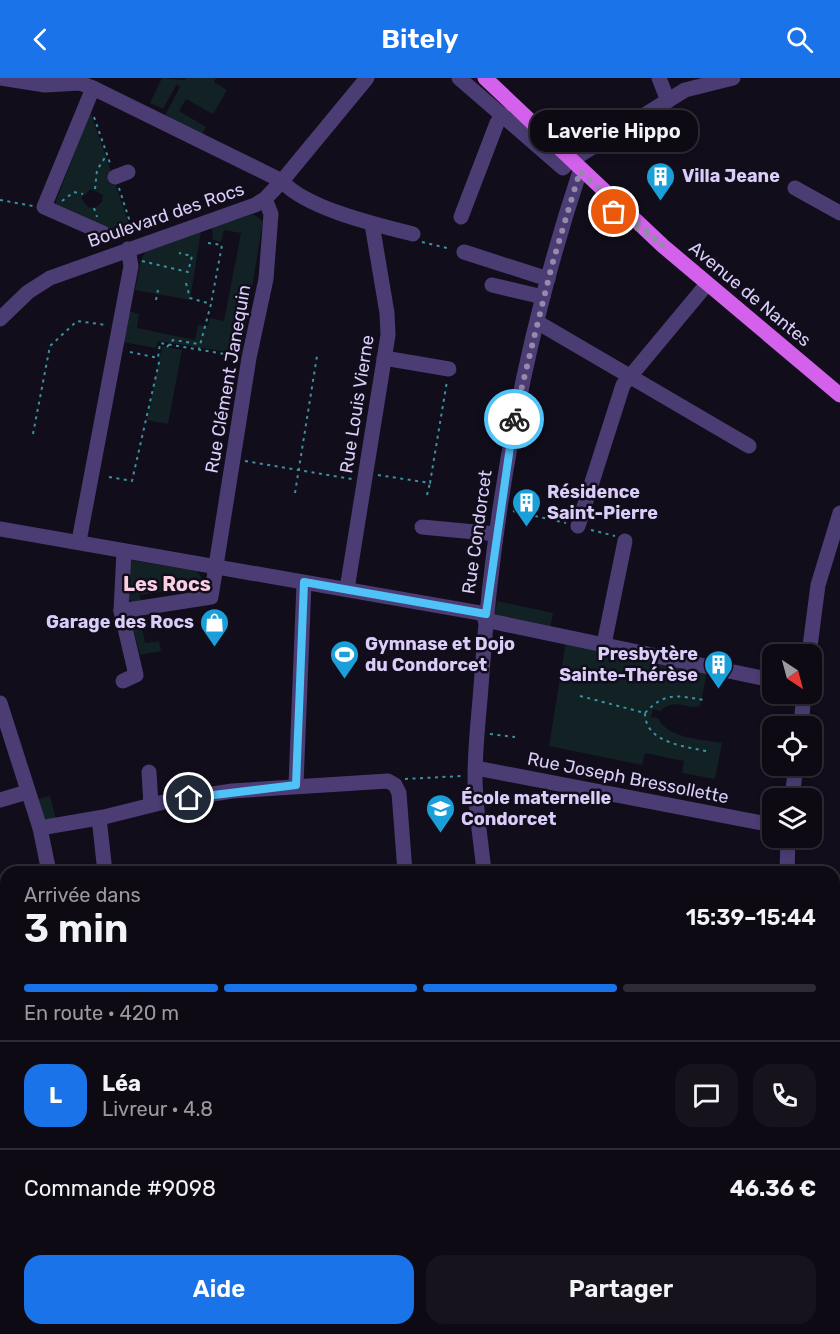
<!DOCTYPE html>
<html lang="fr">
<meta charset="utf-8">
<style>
body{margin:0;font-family:Rubik,sans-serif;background:#17131d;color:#f1f3f6;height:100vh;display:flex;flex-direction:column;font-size:22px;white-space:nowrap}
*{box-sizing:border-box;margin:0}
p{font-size:20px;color:#9b9aa0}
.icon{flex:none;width:33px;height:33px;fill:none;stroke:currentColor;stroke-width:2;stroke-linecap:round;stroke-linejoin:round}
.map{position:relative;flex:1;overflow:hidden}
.side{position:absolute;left:0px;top:788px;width:840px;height:470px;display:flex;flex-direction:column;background:#0e0a14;border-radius:18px 18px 0 0;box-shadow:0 3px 9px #0003,0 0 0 2px #2e2b34}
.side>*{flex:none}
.needle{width:39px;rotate:144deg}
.fabs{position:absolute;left:762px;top:566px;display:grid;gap:12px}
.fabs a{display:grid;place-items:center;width:60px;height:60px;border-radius:12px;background:#0e0a14;box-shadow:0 3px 9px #0003,0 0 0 2px #2e2b34;font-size:30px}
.pin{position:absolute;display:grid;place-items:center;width:51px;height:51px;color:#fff;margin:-26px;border:3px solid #fff;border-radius:50%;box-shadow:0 2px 6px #0007}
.courier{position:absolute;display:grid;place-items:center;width:60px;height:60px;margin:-30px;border:4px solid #4fc3f7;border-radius:50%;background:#fff;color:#222;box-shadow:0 2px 8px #0007}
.bubble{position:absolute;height:42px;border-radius:18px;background:#0e0a14;box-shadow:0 3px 9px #0003,0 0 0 2px #2e2b34;font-size:20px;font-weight:600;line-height:42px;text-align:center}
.headline em{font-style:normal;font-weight:600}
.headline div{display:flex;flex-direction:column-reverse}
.headline{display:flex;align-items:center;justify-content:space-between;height:102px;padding:0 24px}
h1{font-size:39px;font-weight:600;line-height:45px}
.bar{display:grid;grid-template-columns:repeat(4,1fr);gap:9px 6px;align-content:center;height:72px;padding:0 24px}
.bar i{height:8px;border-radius:4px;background:#2e2b34}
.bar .selected{background:#1a73e8}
.bar p{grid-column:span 4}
.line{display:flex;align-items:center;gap:15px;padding:0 24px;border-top:2px solid #2e2b34}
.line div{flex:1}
.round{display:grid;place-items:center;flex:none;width:63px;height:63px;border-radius:18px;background:#17131d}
.cta{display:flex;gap:12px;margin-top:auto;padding:12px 24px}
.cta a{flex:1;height:69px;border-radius:18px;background:#1a73e8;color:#fff;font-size:24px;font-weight:600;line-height:69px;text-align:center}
.cta a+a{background:#17131d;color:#f1f3f6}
header{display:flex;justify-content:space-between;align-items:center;height:78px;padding:0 24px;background:#1a73e8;color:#fff;font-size:27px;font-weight:600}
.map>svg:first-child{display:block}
.green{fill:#112124;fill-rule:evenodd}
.water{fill:#0d1433}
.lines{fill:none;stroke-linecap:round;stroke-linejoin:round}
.path{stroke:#3a92a0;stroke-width:2;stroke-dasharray:3 4.5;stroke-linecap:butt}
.minor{stroke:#4b3d74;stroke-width:15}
.major{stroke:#d461ec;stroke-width:15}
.done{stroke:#958aab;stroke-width:6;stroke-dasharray:0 10.8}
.route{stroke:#4fc3f7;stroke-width:8}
.labels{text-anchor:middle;stroke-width:5;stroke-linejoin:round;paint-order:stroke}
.poi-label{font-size:18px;font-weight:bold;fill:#dbcdf9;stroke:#120d1b;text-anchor:start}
.street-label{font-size:18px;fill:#dbcdf9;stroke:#120d1b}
.neighbourhood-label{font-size:20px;font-weight:bold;fill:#f9cfe1;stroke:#120d1b}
</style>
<header><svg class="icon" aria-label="back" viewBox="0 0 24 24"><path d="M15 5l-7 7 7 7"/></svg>Bitely<svg class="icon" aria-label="search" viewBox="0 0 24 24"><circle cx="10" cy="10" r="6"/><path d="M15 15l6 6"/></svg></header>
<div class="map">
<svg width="840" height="1256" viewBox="0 0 840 1256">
<rect width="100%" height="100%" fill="#120d1b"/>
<!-- green -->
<g class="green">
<polygon points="162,0 185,2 186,0 216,0 214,4 227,12 213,36 186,21 179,33 206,49 202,57 165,37 180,9 177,6 163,31 150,25"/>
<path d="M90 33 129 146 103 153 55 126ZM91 111 103 117 102 124 95 130 88 129 81 120Z"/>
<polygon points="253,136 263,143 241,276 158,263 156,270 122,264 129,233 139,236 137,250 195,262 198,247 208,248 210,240 224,243 241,155 224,152 221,164 213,162 212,150"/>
<polygon points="201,153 190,222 135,212 141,182 146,173"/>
<polygon points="162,268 182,272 168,346 147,342"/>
<polygon points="130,482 197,493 201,499 199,517 191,510 139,517 143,525 132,524 129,521"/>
<polygon points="497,523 553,535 550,551 494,541"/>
<polygon points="140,537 145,565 159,563 161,573 140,577 132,546 134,539"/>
<path d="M566 563 707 594 700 628C686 633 678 618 660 633L653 631 651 639 658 640C668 661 701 661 722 665L715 701 682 695 684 683 645 675 642 687 549 668Z"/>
<polygon points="50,718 57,745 42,749 34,722"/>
</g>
<!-- water -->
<polygon class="water" points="0,1226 6,1227 6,1251 261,1251 272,1256 0,1256"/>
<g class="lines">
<!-- path -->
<g class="path">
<polyline points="94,39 111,88"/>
<polyline points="119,110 131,147"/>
<polyline points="95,111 97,92 106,78"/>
<polyline points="0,122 33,128"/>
<polyline points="62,123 74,114 83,116"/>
<polyline points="94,130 97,139"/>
<polyline points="114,152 131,147 133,152 115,160"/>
<polyline points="422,164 451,171"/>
<polyline points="208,165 222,167 211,226"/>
<polyline points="142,183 188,194 192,178 179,175"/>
<polyline points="186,205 190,220 211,226 199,271"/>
<polyline points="156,222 158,212"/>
<polyline points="167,269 173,262 199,266"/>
<polyline points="130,274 158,280 160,265 236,278"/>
<polyline points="33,356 50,268 77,243 106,247"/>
<polyline points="245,383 352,401"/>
<polyline points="378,397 430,405 447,303"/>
<polyline points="109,399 132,403 160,280"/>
<polyline points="295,415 317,278"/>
<polyline points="427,417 430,405"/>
<polyline points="513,433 566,445"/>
<polyline points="591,452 615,458"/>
<path d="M580 618 645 635C645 666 687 668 709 674"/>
<path d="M645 635C665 613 678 618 704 622"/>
<polyline points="490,656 515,659"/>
<polyline points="405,701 462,698"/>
</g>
<!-- minor -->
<g class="minor">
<polyline points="0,0 45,7 80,5 93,10"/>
<polyline points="459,0 563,90 570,83 685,12 733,0"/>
<polyline points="659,0 668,23"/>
<polyline points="115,99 128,94"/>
<polyline points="795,110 840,135"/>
<polyline points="461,139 497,45 503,37"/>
<polyline points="103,155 44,129 93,10 282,103 367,0"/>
<polyline points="464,174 548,201"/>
<polyline points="492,207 543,219"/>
<path d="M0 241 28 214 50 200 255 127 265 121 282 103C305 130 377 147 413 156"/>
<polyline points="537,244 749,368"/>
<polyline points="384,280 449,291"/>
<polyline points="578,448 623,307 707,206"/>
<polyline points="422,449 496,456"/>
<polyline points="0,451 486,536"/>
<polyline points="79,463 131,188 128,171"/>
<polyline points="347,511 388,257 387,235 372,146"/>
<polyline points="121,533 211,519 249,280 266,201 271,136 265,121"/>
<polyline points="485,542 772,602"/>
<polyline points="604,566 625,463"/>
<polyline points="809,576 818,507 840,435"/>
<polyline points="123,603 136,597 121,533 124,473"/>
<polyline points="0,625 40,750 49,794"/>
<polyline points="801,648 804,615"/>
<polyline points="476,690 772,747"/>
<polyline points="149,694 151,727"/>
<polyline points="296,707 304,505"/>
<polyline points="792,720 796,687"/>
<polyline points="0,722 27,714"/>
<polyline points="99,740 105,794"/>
<polyline points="40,750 104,739 168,723 232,713 388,703 395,707 399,715 405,794"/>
<path d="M484 794C481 762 475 730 475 699 475 664 480 629 482 595 494 424 526 256 580 93"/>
<polyline points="787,794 788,759"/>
<polyline points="834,886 840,879"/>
<polyline points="0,904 6,906"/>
<polyline points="0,956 6,958"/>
<polyline points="0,1004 6,1007"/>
<polyline points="0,1059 6,1061"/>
<polyline points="834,1092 840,1092"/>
<polyline points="834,1195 840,1194"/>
<polyline points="605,1251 607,1256"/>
<polyline points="782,1251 791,1256"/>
</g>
<!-- major -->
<g class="major">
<polyline points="485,0 663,168 840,317"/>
<polyline points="0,1120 6,1123"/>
<polyline points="321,1251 329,1256"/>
</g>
</g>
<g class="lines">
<!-- done -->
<polyline class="done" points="514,341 552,187 580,93 663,168 614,134"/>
<!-- route -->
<polyline class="route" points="189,720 296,707 304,504 486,536 514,341"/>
</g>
<!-- icons -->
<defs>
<symbol id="building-pin" viewBox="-11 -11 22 30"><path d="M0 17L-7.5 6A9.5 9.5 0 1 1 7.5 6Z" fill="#1a9fd8" stroke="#120d1b"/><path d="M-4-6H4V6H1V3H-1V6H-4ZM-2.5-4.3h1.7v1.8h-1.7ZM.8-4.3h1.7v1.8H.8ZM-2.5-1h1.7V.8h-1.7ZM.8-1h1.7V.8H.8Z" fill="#fff"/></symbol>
<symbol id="shop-pin" viewBox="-11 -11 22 30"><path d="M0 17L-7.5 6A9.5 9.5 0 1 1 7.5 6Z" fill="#1a9fd8" stroke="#120d1b"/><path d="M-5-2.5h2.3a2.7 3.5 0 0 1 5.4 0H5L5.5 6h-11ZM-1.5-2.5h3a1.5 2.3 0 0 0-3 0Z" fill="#fff"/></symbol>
<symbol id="stadium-pin" viewBox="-11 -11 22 30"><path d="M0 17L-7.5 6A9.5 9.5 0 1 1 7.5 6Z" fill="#1a9fd8" stroke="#120d1b"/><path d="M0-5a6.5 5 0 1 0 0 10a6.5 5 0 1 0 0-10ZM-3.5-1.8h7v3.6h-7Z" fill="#fff"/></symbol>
<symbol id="school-pin" viewBox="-11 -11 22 30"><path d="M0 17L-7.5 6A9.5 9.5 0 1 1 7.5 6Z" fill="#1a9fd8" stroke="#120d1b"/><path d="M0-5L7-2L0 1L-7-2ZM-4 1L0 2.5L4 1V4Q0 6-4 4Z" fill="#fff"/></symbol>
</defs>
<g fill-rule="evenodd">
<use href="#building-pin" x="644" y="82" width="33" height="45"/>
<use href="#building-pin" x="510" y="408" width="33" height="45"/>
<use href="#shop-pin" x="198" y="528" width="33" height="45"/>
<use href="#stadium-pin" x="328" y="560" width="33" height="45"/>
<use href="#building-pin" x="702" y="570" width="33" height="45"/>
<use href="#school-pin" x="424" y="714" width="33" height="45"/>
</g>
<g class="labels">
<!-- poi labels -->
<g class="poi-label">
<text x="682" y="104">Villa Jeane</text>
<text x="547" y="420">Résidence<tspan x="547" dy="21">Saint-Pierre</tspan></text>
<text x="194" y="550" text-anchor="end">Garage des Rocs</text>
<text x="365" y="572">Gymnase et Dojo<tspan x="365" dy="21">du Condorcet</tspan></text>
<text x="698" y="582" text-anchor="end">Presbytère<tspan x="698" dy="21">Sainte-Thérèse</tspan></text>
<text x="461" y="726">École maternelle<tspan x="461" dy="21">Condorcet</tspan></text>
</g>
<!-- street labels -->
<g class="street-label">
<text transform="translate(166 137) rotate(-19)" y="6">Boulevard des Rocs</text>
<text transform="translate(750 216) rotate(40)" y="6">Avenue de Nantes</text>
<text transform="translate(228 301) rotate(-80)" y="6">Rue Clément Janequin</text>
<text transform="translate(357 326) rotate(-81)" y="6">Rue Louis Vierne</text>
<text transform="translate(477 454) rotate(-82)" y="6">Rue Condorcet</text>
<text transform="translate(628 700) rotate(11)" y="6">Rue Joseph Bressollette</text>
</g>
<!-- neighbourhood labels -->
<g class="neighbourhood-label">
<text x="167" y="513">Les Rocs</text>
</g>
</g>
</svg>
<div class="fabs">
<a><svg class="needle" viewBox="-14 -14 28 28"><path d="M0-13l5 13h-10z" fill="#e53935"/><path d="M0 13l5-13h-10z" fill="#9b9aa0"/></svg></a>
<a><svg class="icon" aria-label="locate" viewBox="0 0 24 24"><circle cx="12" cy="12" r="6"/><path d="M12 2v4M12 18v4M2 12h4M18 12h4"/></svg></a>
<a><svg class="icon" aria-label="layers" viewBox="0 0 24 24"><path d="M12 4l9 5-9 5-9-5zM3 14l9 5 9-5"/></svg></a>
</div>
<div class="pin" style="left:614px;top:134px;background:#ea580c"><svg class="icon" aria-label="bag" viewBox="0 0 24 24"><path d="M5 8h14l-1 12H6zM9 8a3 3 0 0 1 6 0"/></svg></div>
<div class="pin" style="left:189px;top:720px;background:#1f2937"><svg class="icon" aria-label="home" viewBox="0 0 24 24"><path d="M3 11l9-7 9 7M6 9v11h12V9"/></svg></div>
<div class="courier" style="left:514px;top:341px"><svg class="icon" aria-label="bike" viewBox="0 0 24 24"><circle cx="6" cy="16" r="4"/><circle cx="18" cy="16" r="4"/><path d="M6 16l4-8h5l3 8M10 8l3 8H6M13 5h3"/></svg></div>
<div class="bubble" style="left:530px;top:32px;width:168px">Laverie Hippo</div>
<section class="side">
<div class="headline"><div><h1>3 min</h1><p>Arrivée dans</p></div><em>15:39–15:44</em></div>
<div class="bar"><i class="selected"></i><i class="selected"></i><i class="selected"></i><i></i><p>En route · 420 m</p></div>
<div class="line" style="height:108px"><b class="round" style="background:#1a73e8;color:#fff">L</b><div><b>Léa</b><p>Livreur · 4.8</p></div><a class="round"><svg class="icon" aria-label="chat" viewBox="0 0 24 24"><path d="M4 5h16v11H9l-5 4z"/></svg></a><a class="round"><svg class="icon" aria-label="phone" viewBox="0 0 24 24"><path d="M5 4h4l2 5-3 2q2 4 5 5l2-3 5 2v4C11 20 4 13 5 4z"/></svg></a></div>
<div class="line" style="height:78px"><div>Commande #9098</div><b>46.36 €</b></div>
<div class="cta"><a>Aide</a><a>Partager</a></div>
</section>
</div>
